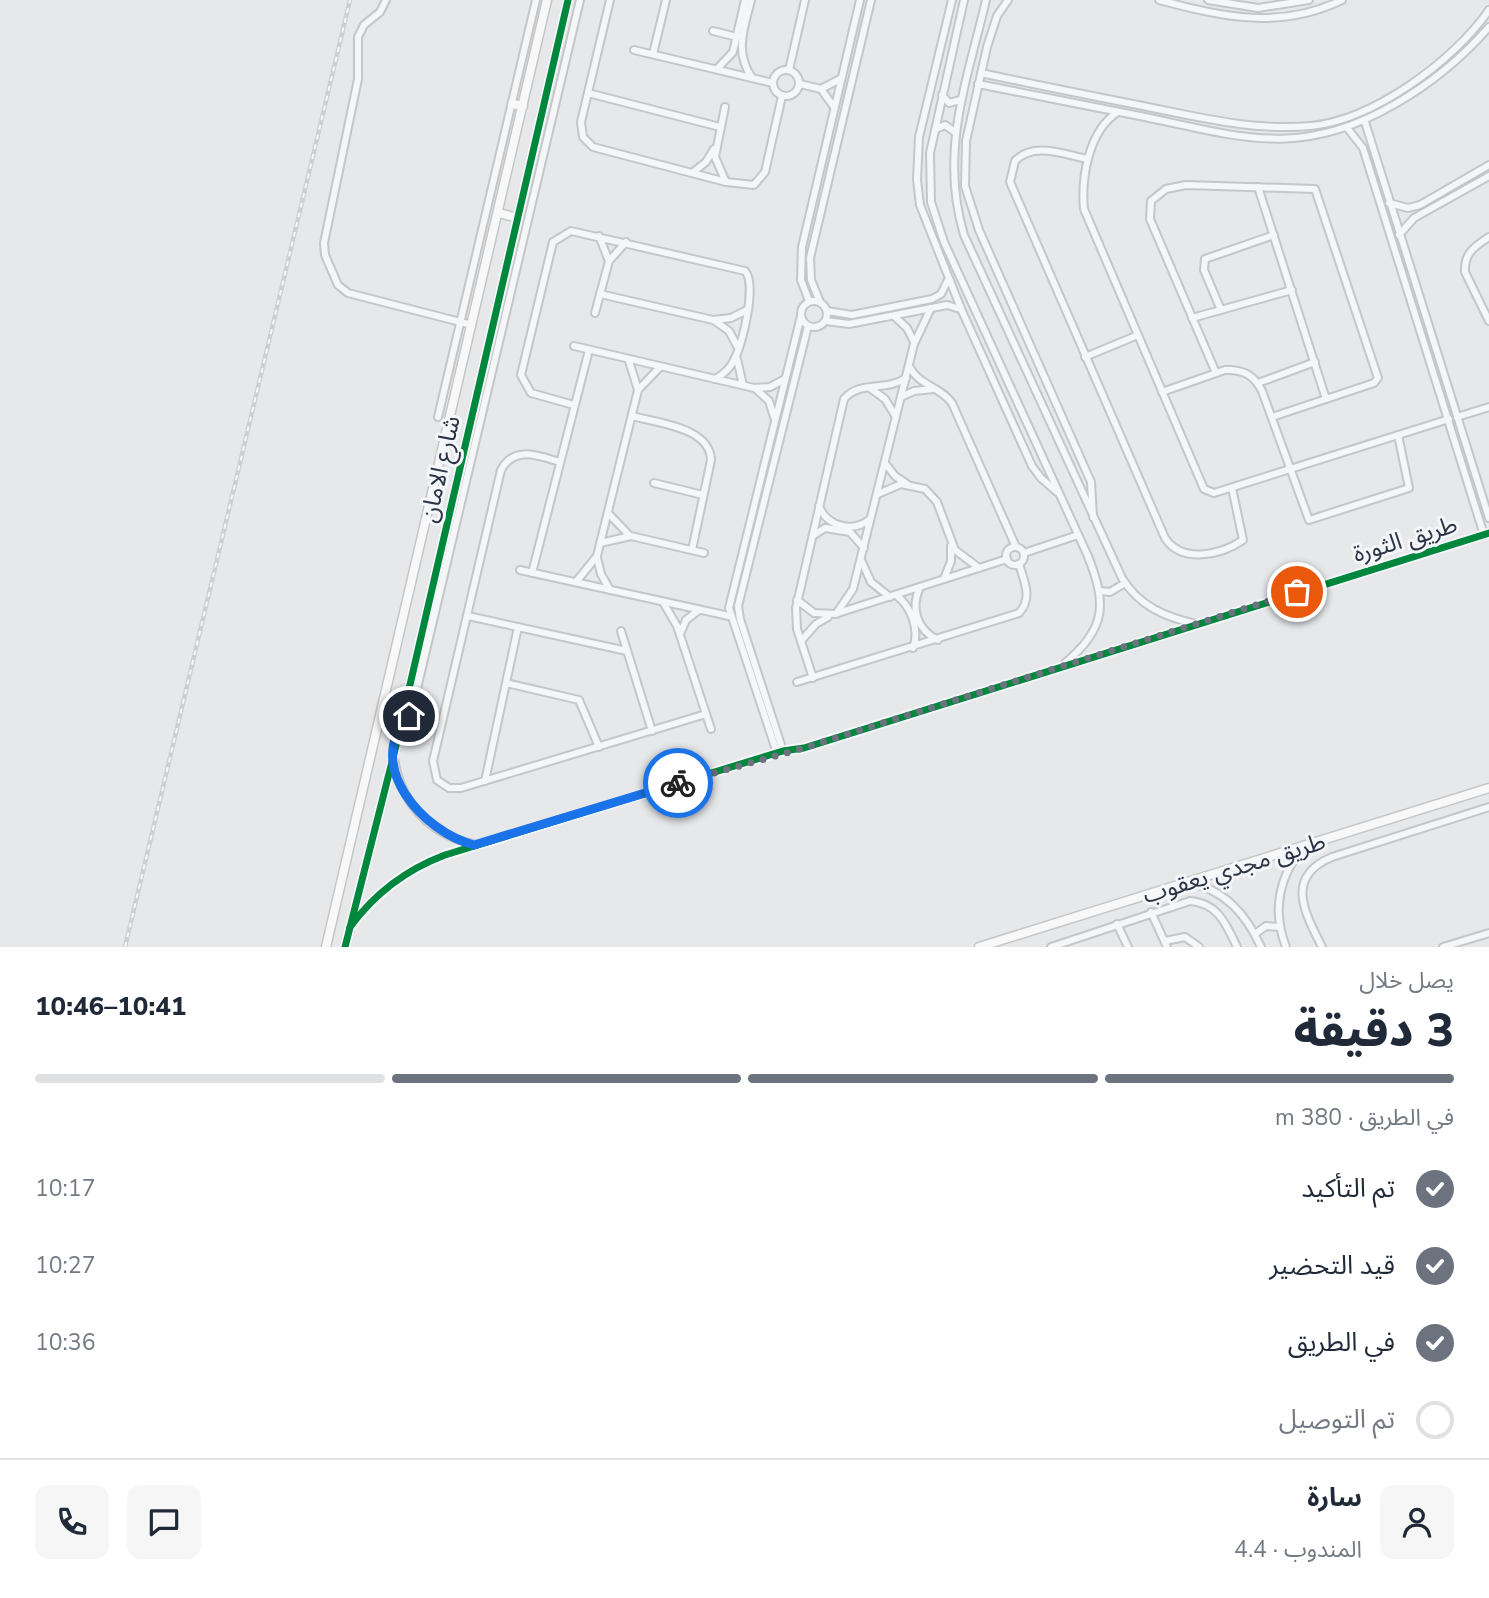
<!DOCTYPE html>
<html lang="ar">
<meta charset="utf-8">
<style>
body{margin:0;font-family:"Nunito Sans","Noto Sans Arabic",sans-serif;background:#f6f6f7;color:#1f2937;direction:rtl;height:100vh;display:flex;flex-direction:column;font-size:26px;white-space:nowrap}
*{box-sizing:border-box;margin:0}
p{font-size:23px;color:#747a83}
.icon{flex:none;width:38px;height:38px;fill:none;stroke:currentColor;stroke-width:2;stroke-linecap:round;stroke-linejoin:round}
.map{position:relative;height:947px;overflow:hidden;direction:ltr}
.details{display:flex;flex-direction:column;background:#fff;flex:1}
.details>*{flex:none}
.pin{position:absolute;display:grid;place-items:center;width:60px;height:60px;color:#fff;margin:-30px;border:4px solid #fff;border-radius:50%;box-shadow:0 2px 7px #0007}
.courier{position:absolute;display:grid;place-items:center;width:70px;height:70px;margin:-35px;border:5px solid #1a73e8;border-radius:50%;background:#fff;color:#222;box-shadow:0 2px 9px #0007}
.head em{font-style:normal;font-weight:800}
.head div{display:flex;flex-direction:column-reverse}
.head{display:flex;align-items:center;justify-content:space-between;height:119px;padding:0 35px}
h1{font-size:46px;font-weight:800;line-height:52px}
.bar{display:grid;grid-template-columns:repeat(4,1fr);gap:10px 7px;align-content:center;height:84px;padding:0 35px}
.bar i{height:9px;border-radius:5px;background:#e0e1e3}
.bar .selected{background:#6c737f}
.bar p{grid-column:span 4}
.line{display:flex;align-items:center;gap:18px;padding:0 35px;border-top:2px solid #e0e1e3}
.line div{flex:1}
.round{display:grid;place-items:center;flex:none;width:74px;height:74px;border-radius:14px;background:#f6f6f7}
ol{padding:0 35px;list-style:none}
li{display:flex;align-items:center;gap:21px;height:77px}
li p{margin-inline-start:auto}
li .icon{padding:7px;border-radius:50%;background:#6c737f;color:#fff;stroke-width:4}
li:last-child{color:#747a83}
li i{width:38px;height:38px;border:4px solid #e0e1e3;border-radius:50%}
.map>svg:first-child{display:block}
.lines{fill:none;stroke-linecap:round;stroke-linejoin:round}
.street-casing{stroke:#c4c6c8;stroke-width:10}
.secondary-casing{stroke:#c4c6c8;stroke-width:11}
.street{stroke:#f5f6f7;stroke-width:6}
.secondary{stroke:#f8f8f8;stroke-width:8}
.rail-casing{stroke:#cecfd2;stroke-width:4.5}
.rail{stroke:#f4f6f9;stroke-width:2;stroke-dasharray:5;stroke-linecap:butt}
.cycleway-casing{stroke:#f4f6f9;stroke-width:11}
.cycleway{stroke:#00873e;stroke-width:7}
.done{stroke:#6c737f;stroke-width:7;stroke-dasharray:0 12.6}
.route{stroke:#1a73e8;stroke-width:9}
.labels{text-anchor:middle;stroke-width:6;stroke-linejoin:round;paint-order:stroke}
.street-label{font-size:24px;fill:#2b3445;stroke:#f4f6f9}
</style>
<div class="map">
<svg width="1489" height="947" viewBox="0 0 1489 947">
<rect width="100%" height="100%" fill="#e6e8ea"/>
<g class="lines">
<defs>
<g id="street">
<polyline points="386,0 380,12 364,25 358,37 358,79 324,243 325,255 338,285 348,293 472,325"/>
<polyline points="610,0 581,122 583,137 593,147 726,182 754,185 765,172 782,96"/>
<path d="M751 0C744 29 734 51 752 78"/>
<polyline points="952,0 919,137 917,180 920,205 962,311 1032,466 1041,478 1057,492"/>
<path d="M964 0 930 153 931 202 944 242 1087 554C1107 603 1107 628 1065 663"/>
<path d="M986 0C967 82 939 151 964 235L1122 578C1139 606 1165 617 1196 624"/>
<polyline points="1008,0 997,16 987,47 966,141 965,186 979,230 1091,482 1093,517"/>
<path d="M1159 0C1223 17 1280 30 1342 0"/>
<polyline points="1208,0 1258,8 1309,0"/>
<polyline points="713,31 737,37"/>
<polyline points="634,50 773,83"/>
<polyline points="653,54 666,0"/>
<polyline points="717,69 733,52 745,0"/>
<circle cx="786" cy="83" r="13"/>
<polyline points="789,70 805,0"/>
<path d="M981 73C1037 85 1092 96 1148 107 1202 118 1255 131 1311 126 1373 120 1454 61 1489 10"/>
<polyline points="800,84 821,89 840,79"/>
<path d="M978 84C1034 95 1089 106 1145 117 1243 138 1303 158 1395 104 1432 83 1461 59 1489 27"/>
<polyline points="821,89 834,107"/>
<polyline points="588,93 720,127"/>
<polyline points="942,95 949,103 960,100"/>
<polyline points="725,107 715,157 725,180"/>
<path d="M1118 112C1089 130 1081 177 1084 209L1204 489 1214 493 1449 419"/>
<polyline points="1365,122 1489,518"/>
<polyline points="936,129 945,125 955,132"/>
<polyline points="1348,129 1363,148 1484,535"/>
<path d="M1088 159C1065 155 1034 141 1015 161L1010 182 1165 538C1182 564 1221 555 1243 540L1232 488"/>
<polyline points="692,173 706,162 714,149"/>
<polyline points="1258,187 1326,399"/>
<polyline points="1389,203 1408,208 1420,205 1489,165"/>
<polyline points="1399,235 1414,218 1489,176"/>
<polyline points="599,236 609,261"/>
<path d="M1489 237C1474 247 1464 253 1465 272L1489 321"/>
<polyline points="600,294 713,320 731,318 747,310"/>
<circle cx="814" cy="314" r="13"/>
<polyline points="809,301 801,280 802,247 860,0"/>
<polyline points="820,302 811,280 810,258 871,0"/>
<polyline points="1221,310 1204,270 1205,259 1274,235"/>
<polyline points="827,311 852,315 932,299 941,294 948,280"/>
<polyline points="595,313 609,261 626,242"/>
<polyline points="894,316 907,328 914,342"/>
<polyline points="1192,318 1292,290"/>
<polyline points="715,321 729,331 737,346"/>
<polyline points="826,321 849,324 947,305 960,309"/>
<polyline points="574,346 754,388 770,387 785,379"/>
<polyline points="1085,357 1138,335"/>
<polyline points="737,359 743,385"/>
<polyline points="629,361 638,390"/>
<path d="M909 366C919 386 940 386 952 403L1016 547"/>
<polyline points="1216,373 1150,219 1151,201 1166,189 1186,185 1315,189 1378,378 1374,383 1272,417"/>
<polyline points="1258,383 1315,362"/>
<polyline points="870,388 885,399 896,417"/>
<polyline points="756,389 769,401 774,417"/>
<path d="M1162 392 1225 370C1243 369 1254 375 1262 391L1309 520 1409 488 1398 435"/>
<polyline points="901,397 914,391 933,389"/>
<path d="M574 405 531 393 521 375 553 242 571 231 745 271C757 284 743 344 734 360 730 369 724 374 715 379"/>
<path d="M632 416C657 423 710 427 711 460L692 550"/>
<polyline points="438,417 536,0"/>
<polyline points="1457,417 1489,407"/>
<path d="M560 462C539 456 514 445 501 470L433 761 437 780 449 788H461L706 714"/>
<polyline points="885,463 895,476 907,484"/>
<polyline points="654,483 703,495"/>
<polyline points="878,494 901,484 925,489 937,502 955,550 979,568"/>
<path d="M819 506C827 527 854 533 870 519"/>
<polyline points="608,513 629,535"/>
<polyline points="814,535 825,528 850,532 864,548"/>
<polyline points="600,543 631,536 704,553"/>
<circle cx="1015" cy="556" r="9"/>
<polyline points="1024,553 1078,535"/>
<polyline points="597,558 601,574 610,590"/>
<polyline points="862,562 871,582 890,597"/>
<polyline points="520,570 729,616"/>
<polyline points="532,573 589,350"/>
<polyline points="944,579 951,561 951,546"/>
<polyline points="576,582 597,556 638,390 660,367"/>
<path d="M920 587C910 608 917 630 938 640"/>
<polyline points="1100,591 1110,592 1125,583"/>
<path d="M896 595C911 606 920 630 913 648"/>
<polyline points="797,600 814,613 836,614 853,589 914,344 931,308"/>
<polyline points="663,602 677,626 711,729"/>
<polyline points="838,613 1007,559"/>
<polyline points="468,616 627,651"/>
<polyline points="621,631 652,731"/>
<polyline points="680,634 686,620 699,610"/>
<polyline points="801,641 816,624 828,617"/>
<path d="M813 678 797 629 796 608 844 399C860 380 886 392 906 378"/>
<path d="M797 682 1019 613C1033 598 1024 581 1019 564"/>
<polyline points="506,683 579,700 599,747"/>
<polyline points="401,725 411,714 580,0"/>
<polyline points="783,751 740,619 738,606 808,326"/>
<polyline points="777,753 729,608 801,316"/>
<path d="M394 757C400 802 429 834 473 844"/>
<polyline points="485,781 518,627"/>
<path d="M1188 882C1225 890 1246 914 1261 947"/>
<polyline points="1151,912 1167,947"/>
<path d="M353 923C377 890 408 869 445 855L783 751 804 748 1489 533"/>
<polyline points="1117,924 1128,947"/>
<polyline points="1255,934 1266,926 1279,927"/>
<polyline points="1165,941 1185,937 1199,947"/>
<path d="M1051 947 1190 901C1218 903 1226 924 1237 947"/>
<path d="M1286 947C1272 911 1278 879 1302 848"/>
<path d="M1322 947C1305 913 1284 877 1332 857L1489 807"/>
<polyline points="1443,947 1489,933"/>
</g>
<g id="secondary">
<polyline points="512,104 523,106"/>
<polyline points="499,213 518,218"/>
<polyline points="326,947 547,0"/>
<polyline points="345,947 394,754 568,0"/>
<polyline points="979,947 1489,788"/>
</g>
</defs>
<!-- street casing -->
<use href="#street" class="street-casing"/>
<!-- secondary casing -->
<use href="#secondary" class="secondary-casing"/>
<!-- street -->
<use href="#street" class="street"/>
<!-- secondary -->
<use href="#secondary" class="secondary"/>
<defs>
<polyline id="rail" points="125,947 350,0"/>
</defs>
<!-- rail casing -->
<use href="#rail" class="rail-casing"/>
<!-- rail -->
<use href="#rail" class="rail"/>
<defs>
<g id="cycleway">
<path d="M350 927C375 893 405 870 445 855L783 751 804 748 1489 533"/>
<polyline points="345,947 394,754 568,0"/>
</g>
</defs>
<!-- cycleway casing -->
<use href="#cycleway" class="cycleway-casing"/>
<!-- cycleway -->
<use href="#cycleway" class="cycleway"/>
</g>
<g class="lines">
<!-- done -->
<polyline class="done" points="678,783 804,748 1297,592"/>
<!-- route -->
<path class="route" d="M409 716C363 765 423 832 474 845L678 783"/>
</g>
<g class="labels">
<!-- street labels -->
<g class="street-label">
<text transform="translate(440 469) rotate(-77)" y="8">شارع الامان</text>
<text transform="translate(1405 539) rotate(-17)" y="8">طريق الثورة</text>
<text transform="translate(1234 868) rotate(-17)" y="8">طريق مجدي يعقوب</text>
</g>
</g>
</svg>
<div class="pin" style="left:1297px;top:592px;background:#ea580c"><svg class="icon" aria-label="bag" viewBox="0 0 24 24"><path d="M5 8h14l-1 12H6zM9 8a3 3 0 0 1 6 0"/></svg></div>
<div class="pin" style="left:409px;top:716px;background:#1f2937"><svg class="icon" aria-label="home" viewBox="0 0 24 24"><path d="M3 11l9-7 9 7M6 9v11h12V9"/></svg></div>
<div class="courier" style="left:678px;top:783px"><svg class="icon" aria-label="bike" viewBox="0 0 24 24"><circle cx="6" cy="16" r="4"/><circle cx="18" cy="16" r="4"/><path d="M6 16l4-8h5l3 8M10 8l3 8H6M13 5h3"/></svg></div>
</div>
<section class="details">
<div class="head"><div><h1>3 دقيقة</h1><p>يصل خلال</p></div><em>10:41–10:46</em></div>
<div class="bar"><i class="selected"></i><i class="selected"></i><i class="selected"></i><i></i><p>في الطريق · 380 m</p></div>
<ol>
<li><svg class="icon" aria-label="check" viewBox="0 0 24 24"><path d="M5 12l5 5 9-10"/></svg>تم التأكيد<p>10:17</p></li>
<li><svg class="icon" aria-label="check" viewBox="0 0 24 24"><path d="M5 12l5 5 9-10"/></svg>قيد التحضير<p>10:27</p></li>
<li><svg class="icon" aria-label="check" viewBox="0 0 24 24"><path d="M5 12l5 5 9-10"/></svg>في الطريق<p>10:36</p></li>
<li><i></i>تم التوصيل</li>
</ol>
<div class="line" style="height:126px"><a class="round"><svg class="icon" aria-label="person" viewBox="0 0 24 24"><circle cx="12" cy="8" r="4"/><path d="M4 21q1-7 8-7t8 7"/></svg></a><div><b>سارة</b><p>المندوب · 4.4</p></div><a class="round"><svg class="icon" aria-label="chat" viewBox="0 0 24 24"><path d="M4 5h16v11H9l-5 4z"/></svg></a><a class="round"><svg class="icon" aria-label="phone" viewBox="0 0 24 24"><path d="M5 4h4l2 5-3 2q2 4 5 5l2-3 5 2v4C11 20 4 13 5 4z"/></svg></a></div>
</section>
